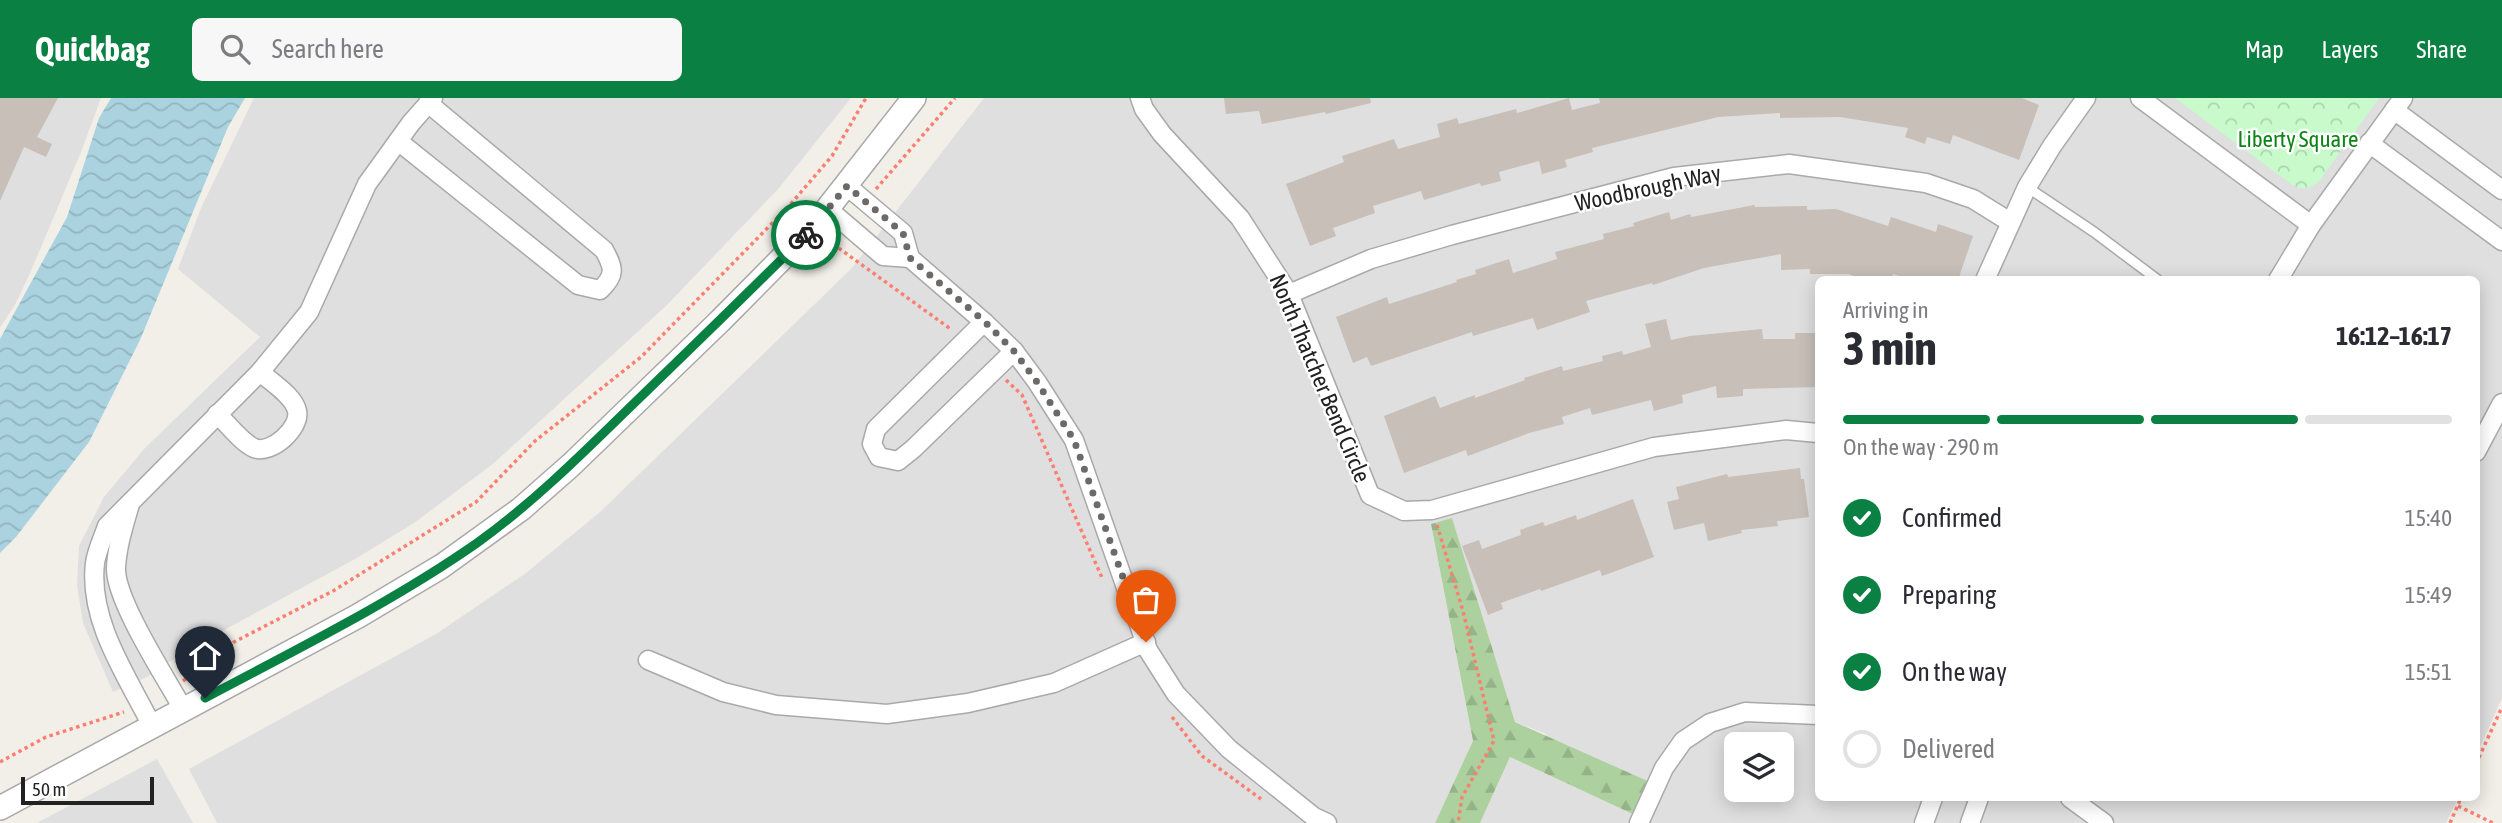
<!DOCTYPE html>
<meta charset="utf-8">
<style>
body{margin:0;font-family:"Asap Condensed",sans-serif;background:#f7f7f7;color:#2b2b33;height:100vh;display:flex;flex-direction:column;font-size:26px;white-space:nowrap}
*{box-sizing:border-box;margin:0}
p{font-size:23px;color:#7c7c81}
.icon{flex:none;width:38px;height:38px;fill:none;stroke:currentColor;stroke-width:2;stroke-linecap:round;stroke-linejoin:round}
.map{position:relative;flex:1;overflow:hidden}
.panel{position:absolute;left:1815px;top:178px;width:665px;height:525px;display:flex;flex-direction:column;background:#fff;border-radius:10px;box-shadow:0 4px 18px #0003}
.panel>*{flex:none}
.controls{position:absolute;left:1724px;top:634px;display:grid;gap:14px}
.controls a{display:grid;place-items:center;width:70px;height:70px;border-radius:10px;background:#fff;box-shadow:0 4px 18px #0003;font-size:35px}
.scale{position:absolute;left:21px;bottom:18px;width:133px;box-sizing:border-box;padding-left:7px;border:4px solid #222;border-top:0;font-size:19px;line-height:24px;white-space:nowrap;color:#222;-webkit-text-stroke:5px #fff;paint-order:stroke}
.pin{position:absolute;display:grid;place-items:center;width:60px;height:60px;color:#fff;margin:-72px -30px;border-radius:50% 50% 50% 0;rotate:-45deg;box-shadow:0 0 7px #0007}
.pin .icon{rotate:45deg}
.courier{position:absolute;display:grid;place-items:center;width:70px;height:70px;margin:-35px;border:5px solid #0b8043;border-radius:50%;background:#fff;color:#222;box-shadow:0 2px 9px #0007}
.head em{font-style:normal;font-weight:700}
.head div{display:flex;flex-direction:column-reverse}
.head{display:flex;align-items:center;justify-content:space-between;height:119px;padding:0 28px}
h1{font-size:46px;font-weight:700;line-height:52px}
.bar{display:grid;grid-template-columns:repeat(4,1fr);gap:10px 7px;align-content:center;height:84px;padding:0 28px}
.bar i{height:9px;border-radius:5px;background:#e1e1e2}
.bar .selected{background:#0b8043}
.bar p{grid-column:span 4}
ol{padding:0 28px;list-style:none}
li{display:flex;align-items:center;gap:21px;height:77px}
li p{margin-inline-start:auto}
li .icon{padding:7px;border-radius:50%;background:#0b8043;color:#fff;stroke-width:4}
li:last-child{color:#7c7c81}
li i{width:38px;height:38px;border:4px solid #e1e1e2;border-radius:50%}
header{display:flex;align-items:center;gap:42px;box-sizing:border-box;height:98px;padding:0 35px;background:#0b8043;color:#fff}
header strong{font-size:33px}
nav{display:flex;gap:38px;margin-inline-start:auto;font-size:24px}
.search{width:490px;height:63px;background:#f7f7f7;display:flex;align-items:center;gap:18px;box-sizing:border-box;padding:0 24px;border-radius:10px;color:#7c7c81;font-size:26px}
.map>svg:first-child{display:block}
.residential{fill:#e0dfdf;fill-rule:evenodd}
.forest{fill:url(#forest-firs)}
.park{fill:url(#park-crowns)}
.water{fill:url(#water-waves)}
.building{fill:#c7bfb8}
.lines{fill:none;stroke-linecap:round;stroke-linejoin:round}
.service-casing{stroke:#a9a9a9;stroke-width:12}
.minor-casing{stroke:#a9a9a9;stroke-width:21}
.tertiary-casing{stroke:#a9a9a9;stroke-width:26}
.path{stroke:#fa8072;stroke-width:3.5;stroke-dasharray:3.5 3.5;stroke-linecap:butt}
.service{stroke:#fff;stroke-width:9}
.minor{stroke:#fff;stroke-width:18}
.tertiary{stroke:#fff;stroke-width:23}
.done{stroke:#6b6a68;stroke-width:7;stroke-dasharray:0 12.6}
.route{stroke:#0b8043;stroke-width:9}
.labels{text-anchor:middle;stroke-width:5;stroke-linejoin:round;paint-order:stroke}
.park-label{font-size:23px;fill:#0c8416;stroke:#fff}
.street-label{font-size:23px;fill:#222;stroke:#fff}
</style>
<header>
<strong>Quickbag</strong>
<div class="search"><svg class="icon" aria-label="search" viewBox="0 0 24 24"><circle cx="10" cy="10" r="6"/><path d="M15 15l6 6"/></svg>Search here</div>
<nav><a>Map</a><a>Layers</a><a>Share</a></nav>
</header>
<div class="map">
<svg width="2502" height="725" viewBox="0 0 2502 725">
<defs>
<pattern id="forest-firs" width="22" height="20" patternUnits="userSpaceOnUse" patternTransform="scale(1.75)"><rect width="22" height="20" fill="#add19e"/><path d="M5 1l3.5 6h-7zM16 11l3.5 6h-7z" fill="#95b388"/></pattern>
<pattern id="park-crowns" width="20" height="18" patternUnits="userSpaceOnUse" patternTransform="scale(1.75)"><rect width="20" height="18" fill="#c8facc"/><path d="M2 6a3 3 0 1 1 6 0M12 15a3 3 0 1 1 6 0" fill="none" stroke="#acd6af"/></pattern>
<pattern id="water-waves" width="16" height="10" patternUnits="userSpaceOnUse" patternTransform="scale(1.75)"><rect width="16" height="10" fill="#aad3df"/><path d="M0 5q4-4 8 0t8 0" fill="none" stroke="#92b5bf"/></pattern>
</defs>
<rect width="100%" height="100%" fill="#f2efe9"/>
<!-- residential -->
<g class="residential">
<polygon points="0,0 101,0 81,54 31,173 16,205 0,230"/>
<polygon points="254,0 851,0 779,90 667,207 494,365 414,425 355,461 191,550 147,579 113,594 83,525 77,487 79,448 104,399 145,350 260,239 178,171 201,110"/>
<path d="M984 0H2502V600L2476 658V182H1818V700H2458L2446 725H1480L1510 659 1637 718 1544 635 1515 624 1452 421 1431 426 1473 644 1435 725H217L189 671 436 536 526 475 600 414 852 170ZM1736 646H1782V691H1736Z"/>
<polygon points="157,661 193,725 37,725"/>
</g>
<!-- forest -->
<polygon class="forest" points="1452,420 1515,624 1652,685 1637,718 1510,659 1480,725 1435,725 1473,643 1431,426"/>
<!-- park -->
<path class="park" d="M2175 0H2379L2320 82C2311 91 2302 93 2291 86Z"/>
<!-- water -->
<polygon class="water" points="111,0 245,0 228,29 140,242 89,344 16,439 0,455 0,241 67,119 99,20"/>
<!-- building -->
<g class="building">
<polygon points="0,0 58,0 37,39 52,46 46,59 24,49 0,103"/>
<polygon points="1224,0 1370,0 1371,5 1326,16 1325,14 1262,26 1259,13 1226,16"/>
<polygon points="1569,0 1572,12 1600,5 1599,0 2022,0 2039,7 2019,62 1953,37 1950,46 1927,39 1925,46 1905,39 1908,30 1840,19 1780,20 1780,15 1718,19 1592,50 1593,54 1565,62 1567,69 1542,76 1539,63 1499,74 1501,83 1481,88 1480,85 1424,102 1421,93 1373,108 1375,115 1333,130 1336,138 1310,148 1286,86 1344,64 1342,58 1394,41 1398,51 1440,39 1437,26 1457,20 1459,26 1516,11 1517,15"/>
<polygon points="1754,107 1755,109 1807,108 1807,112 1836,111 1888,128 1891,119 1936,134 1938,126 1973,138 1958,182 1911,182 1893,176 1891,182 1867,182 1848,176 1810,176 1810,171 1781,172 1781,156 1704,170 1653,187 1652,185 1586,203 1590,214 1537,232 1533,220 1473,238 1472,234 1371,268 1367,259 1353,265 1336,219 1387,199 1389,206 1457,184 1456,182 1476,176 1475,172 1509,161 1513,175 1557,161 1555,154 1604,141 1603,136 1634,128 1633,125 1669,114 1671,122 1690,116 1691,119"/>
<polygon points="1666,221 1671,242 1690,238 1762,231 1763,241 1795,241 1795,235 1818,235 1818,289 1743,291 1743,298 1717,300 1716,288 1682,297 1683,305 1654,313 1651,302 1592,317 1590,310 1562,319 1564,326 1529,335 1468,358 1466,352 1404,375 1384,318 1435,298 1440,310 1475,297 1475,300 1525,282 1524,280 1562,268 1563,273 1603,263 1602,258 1622,253 1623,257 1651,249 1645,226"/>
<polygon points="1800,370 1801,381 1804,381 1809,419 1777,423 1778,428 1741,432 1742,435 1708,443 1704,425 1674,432 1667,404 1679,401 1676,389 1727,376 1728,379"/>
<polygon points="1633,401 1654,459 1602,478 1600,472 1541,493 1540,491 1501,505 1503,511 1488,517 1462,448 1479,442 1482,451 1521,437 1520,432 1543,424 1545,428 1576,417 1577,422"/>
</g>
<g class="lines">
<defs>
<polyline id="service" points="2027,89 2094,134 2158,182"/>
<g id="minor">
<polyline points="1140,0 1144,11 1162,36 1240,120 1289,196 1370,397 1404,413 1432,412 1654,349 1786,332 1818,335"/>
<polyline points="2140,0 2311,127"/>
<polyline points="2394,12 2502,92"/>
<path d="M398 43 578 187 600 192C616 177 614 170 604 152L428 5"/>
<polyline points="2369,45 2502,143"/>
<polyline points="847,88 903,135 910,160 984,224 1014,253 1037,284 1074,342 1148,552 1176,596 1229,651 1314,719 1327,725"/>
<polyline points="828,111 883,158 910,160"/>
<polyline points="1985,182 2027,89 2052,48 2086,0"/>
<polyline points="2278,182 2311,127 2403,0"/>
<polyline points="1289,196 1371,161 1452,137 1674,79 1789,66 1926,85 1973,101 2010,124"/>
<polyline points="984,224 876,331 872,346 879,359 898,363 913,351 1014,253"/>
<path d="M217 316C228 326 241 344 254 350 271 357 301 330 297 313 294 298 271 284 260 274"/>
<polyline points="2476,354 2502,305"/>
<path d="M130 406C124 427 117 448 116 470 115 502 166 580 183 611"/>
<polyline points="648,562 723,594 776,607 887,616 968,605 1054,585 1146,544"/>
<path d="M152 628C127 578 88 523 95 465 97 452 103 440 107 428L260 274 309 214 367 86 411 25 433 0"/>
<polyline points="2070,700 2104,725"/>
<polyline points="1639,725 1664,670 1683,643 1710,625 1745,614 1818,617"/>
<polyline points="1924,725 1933,700"/>
<polyline points="1970,725 1979,700"/>
</g>
<polyline id="tertiary" points="0,710 358,518 442,468 521,411 571,367 720,223 813,129 914,0"/>
</defs>
<!-- service casing -->
<use href="#service" class="service-casing"/>
<!-- minor casing -->
<use href="#minor" class="minor-casing"/>
<!-- tertiary casing -->
<use href="#tertiary" class="tertiary-casing"/>
<!-- path -->
<g class="path">
<polyline points="876,91 955,0"/>
<polyline points="797,116 789,108 832,58 866,0"/>
<polyline points="833,146 952,232"/>
<polyline points="1006,282 1022,297 1103,482"/>
<polyline points="1437,427 1463,513 1494,643 1462,699 1458,725"/>
<polyline points="183,583 234,544 333,493 476,404 535,343 641,259 789,108"/>
<polyline points="1172,619 1202,658 1261,701"/>
<polyline points="0,664 46,639 124,614"/>
<polyline points="2476,666 2502,609"/>
<polyline points="2458,708 2493,725"/>
<polyline points="2450,725 2461,700"/>
</g>
<!-- service -->
<use href="#service" class="service"/>
<!-- minor -->
<use href="#minor" class="minor"/>
<!-- tertiary -->
<use href="#tertiary" class="tertiary"/>
</g>
<g class="lines">
<!-- done -->
<polyline class="done" points="806,137 847,88 903,135 910,160 984,223 1014,253 1037,284 1074,342 1146,544"/>
<!-- route -->
<path class="route" d="M205 600C297 551 391 505 477 445 530 407 577 361 624 315 685 256 746 197 806 137"/>
</g>
<g class="labels">
<!-- park labels -->
<g class="park-label">
<text x="2298" y="49">Liberty Square</text>
</g>
<!-- street labels -->
<g class="street-label">
<text transform="translate(1648 90) rotate(-12)" y="8">Woodbrough Way</text>
<text transform="translate(1320 280) rotate(67)" y="8">North Thatcher Bend Circle</text>
</g>
</g>
</svg>
<div class="controls">
<a><svg class="icon" aria-label="layers" viewBox="0 0 24 24"><path d="M12 4l9 5-9 5-9-5zM3 14l9 5 9-5"/></svg></a>
</div>
<div class="scale">50 m</div>
<div class="pin" style="left:1146px;top:544px;background:#ea580c"><svg class="icon" aria-label="bag" viewBox="0 0 24 24"><path d="M5 8h14l-1 12H6zM9 8a3 3 0 0 1 6 0"/></svg></div>
<div class="pin" style="left:205px;top:600px;background:#1f2937"><svg class="icon" aria-label="home" viewBox="0 0 24 24"><path d="M3 11l9-7 9 7M6 9v11h12V9"/></svg></div>
<div class="courier" style="left:806px;top:137px"><svg class="icon" aria-label="bike" viewBox="0 0 24 24"><circle cx="6" cy="16" r="4"/><circle cx="18" cy="16" r="4"/><path d="M6 16l4-8h5l3 8M10 8l3 8H6M13 5h3"/></svg></div>
<section class="panel">
<div class="head"><div><h1>3 min</h1><p>Arriving in</p></div><em>16:12–16:17</em></div>
<div class="bar"><i class="selected"></i><i class="selected"></i><i class="selected"></i><i></i><p>On the way · 290 m</p></div>
<ol>
<li><svg class="icon" aria-label="check" viewBox="0 0 24 24"><path d="M5 12l5 5 9-10"/></svg>Confirmed<p>15:40</p></li>
<li><svg class="icon" aria-label="check" viewBox="0 0 24 24"><path d="M5 12l5 5 9-10"/></svg>Preparing<p>15:49</p></li>
<li><svg class="icon" aria-label="check" viewBox="0 0 24 24"><path d="M5 12l5 5 9-10"/></svg>On the way<p>15:51</p></li>
<li><i></i>Delivered</li>
</ol>
</section>
</div>
